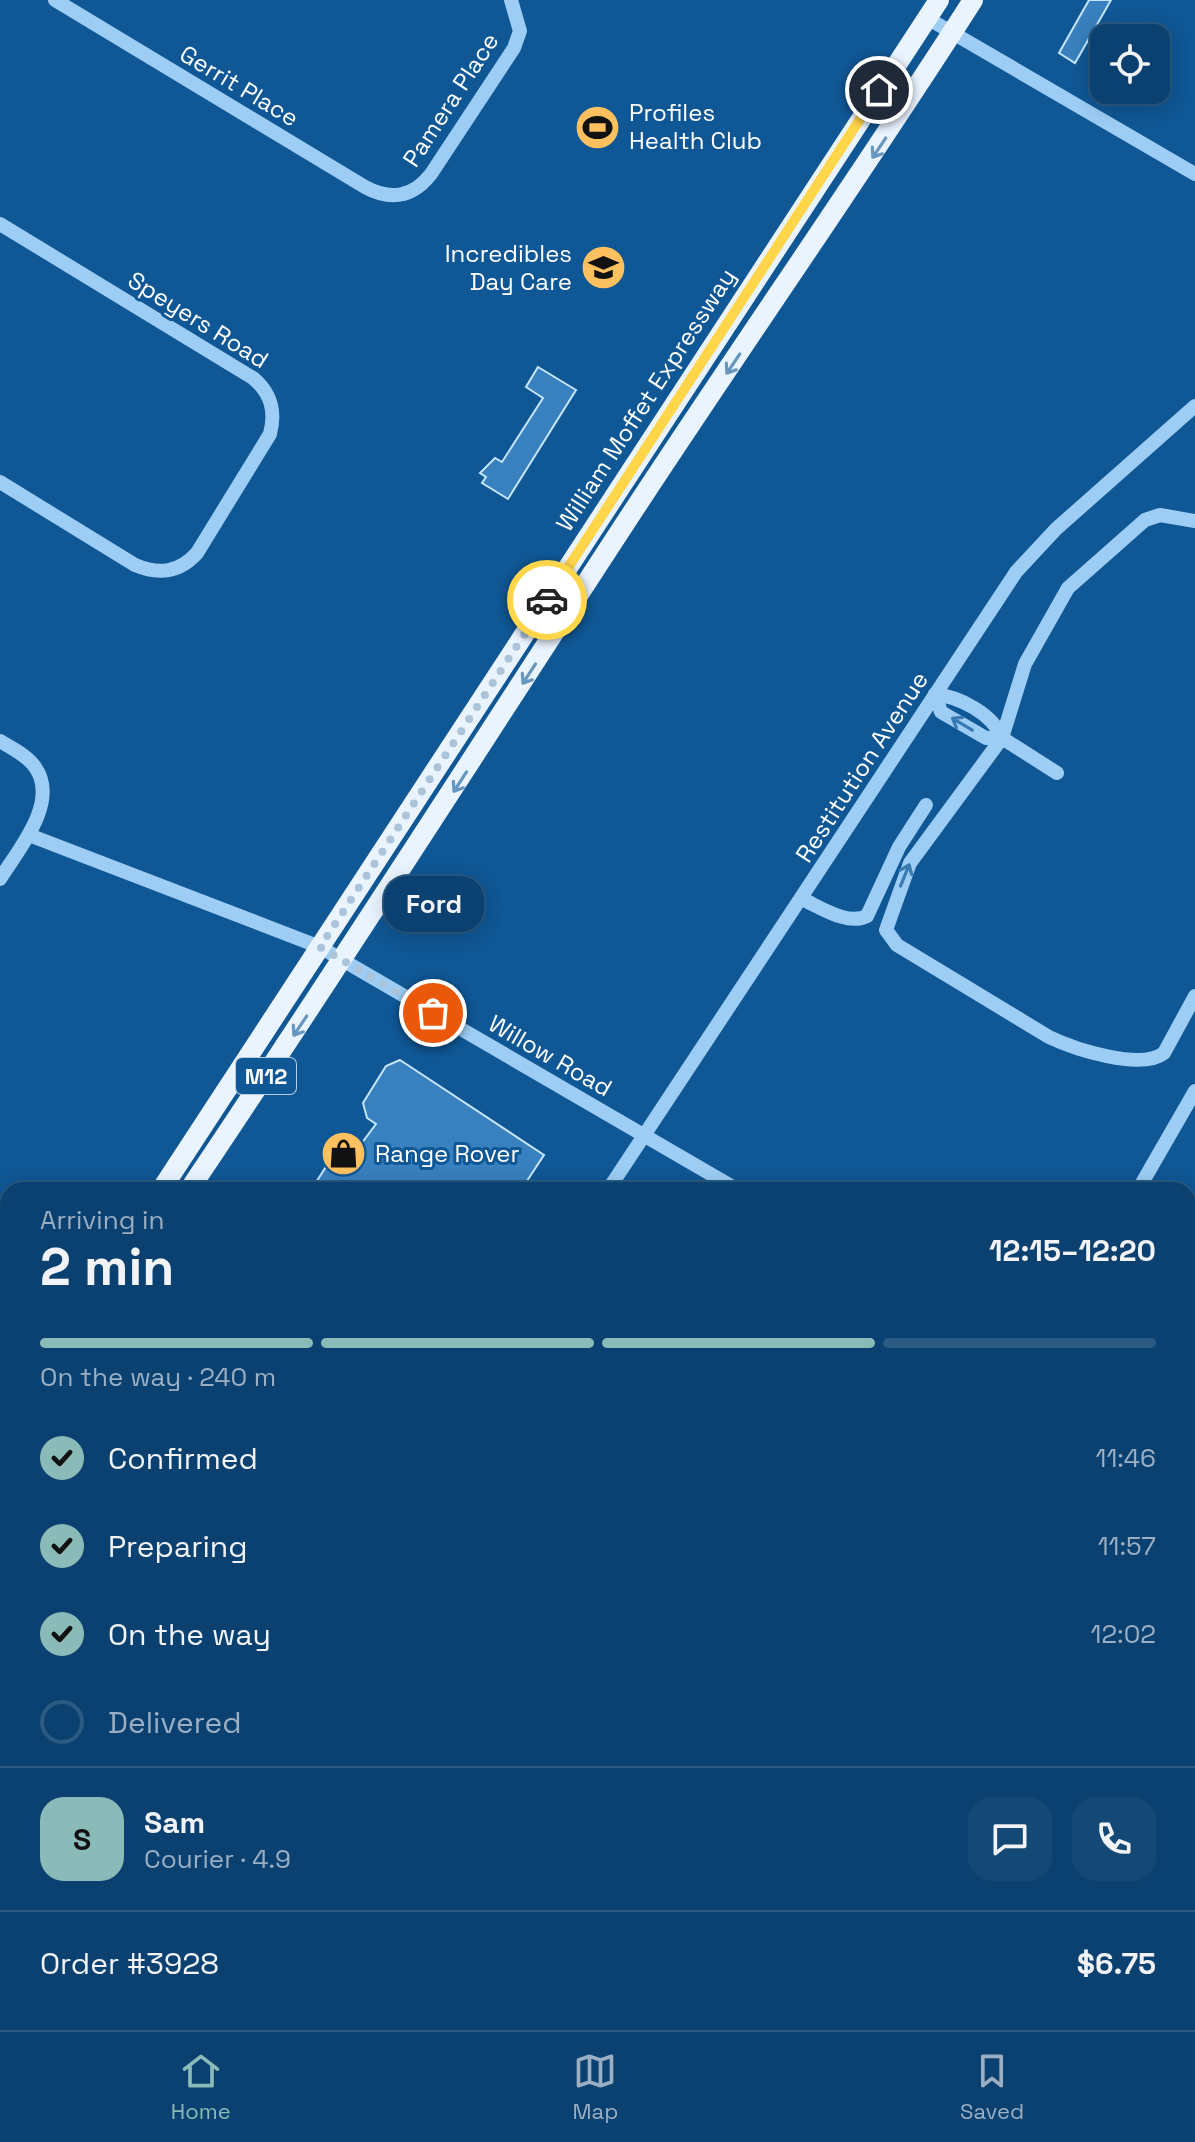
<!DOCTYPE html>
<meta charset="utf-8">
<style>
body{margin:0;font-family:"Space Grotesk",sans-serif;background:#144875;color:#f1f3f6;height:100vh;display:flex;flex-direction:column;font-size:30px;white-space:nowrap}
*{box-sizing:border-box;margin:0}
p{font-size:26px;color:#9aafc3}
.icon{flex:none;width:44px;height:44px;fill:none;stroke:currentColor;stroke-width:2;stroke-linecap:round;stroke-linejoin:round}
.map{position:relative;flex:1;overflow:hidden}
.drawer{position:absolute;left:0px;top:1182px;width:1196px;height:848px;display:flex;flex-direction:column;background:#0b4170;border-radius:24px 24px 0 0;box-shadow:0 4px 20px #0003,0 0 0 2px #2b5a83}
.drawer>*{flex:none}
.controls{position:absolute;left:1090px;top:24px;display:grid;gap:16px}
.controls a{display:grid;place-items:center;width:80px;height:80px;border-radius:16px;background:#0b4170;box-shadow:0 4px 20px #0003,0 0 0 2px #2b5a83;font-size:40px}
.pin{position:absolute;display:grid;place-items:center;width:68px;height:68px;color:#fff;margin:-34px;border:4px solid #fff;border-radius:50%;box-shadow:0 2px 8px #0007}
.courier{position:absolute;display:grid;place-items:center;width:80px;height:80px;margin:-40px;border:6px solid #ffd54a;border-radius:50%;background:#fff;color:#222;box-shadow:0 2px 10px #0007}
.bubble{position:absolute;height:56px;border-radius:24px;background:#0b4170;box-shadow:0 4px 20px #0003,0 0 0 2px #2b5a83;font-size:26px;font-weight:700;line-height:56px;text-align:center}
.head em{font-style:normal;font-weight:700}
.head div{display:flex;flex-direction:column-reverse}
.head{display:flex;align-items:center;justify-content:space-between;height:136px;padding:0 40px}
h1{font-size:52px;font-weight:700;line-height:60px}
.bar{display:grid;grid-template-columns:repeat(4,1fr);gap:12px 8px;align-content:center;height:96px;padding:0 40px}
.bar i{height:10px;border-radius:6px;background:#2b5a83}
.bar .current{background:#8bbbb9}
.bar p{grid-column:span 4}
.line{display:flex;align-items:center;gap:20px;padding:0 40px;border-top:2px solid #2b5a83}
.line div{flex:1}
.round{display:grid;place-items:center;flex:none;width:84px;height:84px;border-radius:24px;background:#144875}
ol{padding:0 40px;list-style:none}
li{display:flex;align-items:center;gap:24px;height:88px}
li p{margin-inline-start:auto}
li .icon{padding:8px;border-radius:50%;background:#8bbbb9;color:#111;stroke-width:4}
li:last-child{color:#9aafc3}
li i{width:44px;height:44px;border:4px solid #2b5a83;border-radius:50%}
.tabs{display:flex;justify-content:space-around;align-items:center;height:112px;border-top:2px solid #2b5a83;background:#0b4170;font-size:22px;color:#9aafc3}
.tabs a{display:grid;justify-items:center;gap:4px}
.tabs .current{color:#8bbbb9}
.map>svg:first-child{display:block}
.building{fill:#3881be;stroke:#c5e5fe;stroke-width:2}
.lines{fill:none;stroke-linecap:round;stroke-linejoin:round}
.minor{stroke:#9dcdf4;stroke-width:14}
.major{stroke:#eaf4ff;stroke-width:20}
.oneway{stroke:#6796bf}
.oneway2{stroke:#3a7ab2}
.done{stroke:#abc4da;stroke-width:8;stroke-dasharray:0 14.4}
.route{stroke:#ffd54a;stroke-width:10}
.labels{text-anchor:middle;stroke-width:6;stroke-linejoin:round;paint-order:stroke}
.shield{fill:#0f5795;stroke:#b7cddf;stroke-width:2}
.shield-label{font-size:22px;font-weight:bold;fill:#fff}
.street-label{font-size:24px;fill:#fff;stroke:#0f5795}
.poi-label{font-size:24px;fill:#fff;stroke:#0f5795;text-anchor:start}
</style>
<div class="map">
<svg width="1195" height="2030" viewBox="0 0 1195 2030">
<rect width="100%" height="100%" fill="#0f5795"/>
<!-- building -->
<g class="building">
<polygon points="1089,0 1111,0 1075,63 1059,53"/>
<polygon points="538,367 576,390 508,499 482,483 486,477 480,473 495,458 502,462 543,398 526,387"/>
<polygon points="400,1060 544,1155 521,1190 311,1190 342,1142 353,1140 361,1144 376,1124 367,1118 363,1103 386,1066"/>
</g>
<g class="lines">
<!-- minor -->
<g class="minor">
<path d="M55 0 365 187C391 201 413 197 431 174L514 48 520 31 511 0"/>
<polyline points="927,18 1195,174"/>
<path d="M0 224 253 378C271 393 276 411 270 434L197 553C179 573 159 575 135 565L0 482"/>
<path d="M1195 521 1160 515 1145 520 1068 588 1025 664 1002 738 910 863 886 930 897 945 1049 1037C1074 1049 1141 1071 1164 1053L1195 996"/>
<path d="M1002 738C993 714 960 697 935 694L941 712 986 738H1002L1057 773"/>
<path d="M0 741C11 748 27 755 35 767 60 802 18 850 0 879"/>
<polyline points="29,835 320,947 738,1190"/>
<path d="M802 899C820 907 848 926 867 916L899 847 926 805"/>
<polyline points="608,1190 1016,572 1056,529 1195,406"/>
<polyline points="1138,1190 1195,1091"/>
<polyline points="1188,1255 1195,1253"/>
<polyline points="1188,1448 1195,1452"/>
<polyline points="1188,1657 1195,1661"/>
<polyline points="1188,1841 1195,1845"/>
<polyline points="833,2022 847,2030"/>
<polyline points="1159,2022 1173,2030"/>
<polyline points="71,2030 75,2022"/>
<polyline points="374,2030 379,2022"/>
<polyline points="676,2030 689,2022"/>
</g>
<!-- major -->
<g class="major">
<polyline points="161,1190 939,0"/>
<path d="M189 1190C337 970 479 747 624 525 739 349 860 177 973 0"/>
<polyline points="0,1438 8,1425"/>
<polyline points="0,1476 8,1464"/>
</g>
</g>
<!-- one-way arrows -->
<defs><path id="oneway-shaft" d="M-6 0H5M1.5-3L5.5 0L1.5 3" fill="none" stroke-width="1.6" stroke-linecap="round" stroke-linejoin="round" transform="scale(2)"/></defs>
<g class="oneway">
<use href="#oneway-shaft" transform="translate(879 148) rotate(124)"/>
<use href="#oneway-shaft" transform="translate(733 364) rotate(124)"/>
<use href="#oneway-shaft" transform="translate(529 674) rotate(123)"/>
<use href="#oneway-shaft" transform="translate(460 782) rotate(123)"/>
<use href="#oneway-shaft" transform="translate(300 1026) rotate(124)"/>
</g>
<g class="oneway2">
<use href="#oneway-shaft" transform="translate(962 724) rotate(-149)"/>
<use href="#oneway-shaft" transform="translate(905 875) rotate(-68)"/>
</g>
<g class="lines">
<!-- done -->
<polyline class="done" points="433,1013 320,947 547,600"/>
<!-- route -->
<polyline class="route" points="547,600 879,90"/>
</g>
<!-- icons -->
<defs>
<symbol id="stadium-disc" viewBox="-11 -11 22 22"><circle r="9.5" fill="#ffc160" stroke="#0f5795"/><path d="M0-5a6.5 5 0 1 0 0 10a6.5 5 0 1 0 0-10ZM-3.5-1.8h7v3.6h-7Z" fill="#111"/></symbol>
<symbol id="school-disc" viewBox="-11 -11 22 22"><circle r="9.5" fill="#ffc160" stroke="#0f5795"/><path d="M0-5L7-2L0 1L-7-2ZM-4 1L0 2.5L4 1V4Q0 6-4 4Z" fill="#111"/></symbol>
<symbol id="shop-disc" viewBox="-11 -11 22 22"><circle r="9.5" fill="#ffc160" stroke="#0f5795"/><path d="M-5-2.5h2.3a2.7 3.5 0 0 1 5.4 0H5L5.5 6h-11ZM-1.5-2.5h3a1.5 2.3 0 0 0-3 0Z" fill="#111"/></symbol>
</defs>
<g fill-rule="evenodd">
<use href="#stadium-disc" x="572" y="102" width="51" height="51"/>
<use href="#school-disc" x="578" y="242" width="51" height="51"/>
<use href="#shop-disc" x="318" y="1128" width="51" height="51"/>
</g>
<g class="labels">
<!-- shield labels -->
<rect class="shield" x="236" y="1058" width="60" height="36" rx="6"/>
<g class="shield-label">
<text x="266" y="1084">M12</text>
</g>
<!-- street labels -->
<g class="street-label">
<text transform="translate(239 86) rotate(31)" y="8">Gerrit Place</text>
<text transform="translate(451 100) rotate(-57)" y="8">Pamera Place</text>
<text transform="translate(198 320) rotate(32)" y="8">Speyers Road</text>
<text transform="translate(646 400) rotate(-57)" y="8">William Moffet Expressway</text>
<text transform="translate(862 767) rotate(-57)" y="8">Restitution Avenue</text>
<text transform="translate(550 1056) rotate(30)" y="8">Willow Road</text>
</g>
<!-- poi labels -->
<g class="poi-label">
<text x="629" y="121">Profiles<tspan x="629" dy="28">Health Club</tspan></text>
<text x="572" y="262" text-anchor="end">Incredibles<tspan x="572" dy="28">Day Care</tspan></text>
<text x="375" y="1162">Range Rover</text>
</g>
</g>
</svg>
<div class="controls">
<a><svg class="icon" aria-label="locate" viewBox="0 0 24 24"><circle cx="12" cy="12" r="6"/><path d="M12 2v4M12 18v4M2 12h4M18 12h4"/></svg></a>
</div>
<div class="pin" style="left:433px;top:1013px;background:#ea580c"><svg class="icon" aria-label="bag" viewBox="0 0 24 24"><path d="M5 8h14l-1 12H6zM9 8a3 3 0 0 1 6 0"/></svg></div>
<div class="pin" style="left:879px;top:90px;background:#1f2937"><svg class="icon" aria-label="home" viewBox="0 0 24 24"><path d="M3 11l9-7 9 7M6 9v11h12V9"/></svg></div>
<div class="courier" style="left:547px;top:600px"><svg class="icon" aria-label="car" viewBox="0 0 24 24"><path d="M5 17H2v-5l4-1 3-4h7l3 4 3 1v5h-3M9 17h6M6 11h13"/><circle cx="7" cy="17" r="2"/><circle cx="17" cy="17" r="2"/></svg></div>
<div class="bubble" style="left:384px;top:876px;width:100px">Ford</div>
<section class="drawer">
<div class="head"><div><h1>2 min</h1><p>Arriving in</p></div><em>12:15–12:20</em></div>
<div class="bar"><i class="current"></i><i class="current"></i><i class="current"></i><i></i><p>On the way · 240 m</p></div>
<ol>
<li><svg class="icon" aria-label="check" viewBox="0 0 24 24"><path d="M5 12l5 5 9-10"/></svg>Confirmed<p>11:46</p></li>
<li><svg class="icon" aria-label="check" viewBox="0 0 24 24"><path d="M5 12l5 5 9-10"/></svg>Preparing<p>11:57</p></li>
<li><svg class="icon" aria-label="check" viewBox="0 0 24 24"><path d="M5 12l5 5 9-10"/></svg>On the way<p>12:02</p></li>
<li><i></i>Delivered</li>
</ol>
<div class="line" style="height:144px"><b class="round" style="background:#8bbbb9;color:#111">S</b><div><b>Sam</b><p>Courier · 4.9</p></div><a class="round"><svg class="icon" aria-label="chat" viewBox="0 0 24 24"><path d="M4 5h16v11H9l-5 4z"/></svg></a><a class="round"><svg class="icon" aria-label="phone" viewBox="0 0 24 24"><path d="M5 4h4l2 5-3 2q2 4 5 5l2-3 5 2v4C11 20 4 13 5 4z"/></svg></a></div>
<div class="line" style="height:104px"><div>Order #3928</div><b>$6.75</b></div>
</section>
</div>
<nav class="tabs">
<a class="current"><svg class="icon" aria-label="home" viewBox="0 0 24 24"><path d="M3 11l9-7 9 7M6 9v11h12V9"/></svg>Home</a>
<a><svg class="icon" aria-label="map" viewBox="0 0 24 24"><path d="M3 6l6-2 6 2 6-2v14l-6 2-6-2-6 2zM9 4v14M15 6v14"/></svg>Map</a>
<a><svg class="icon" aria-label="saved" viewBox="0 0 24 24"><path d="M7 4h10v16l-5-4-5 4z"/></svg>Saved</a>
</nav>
